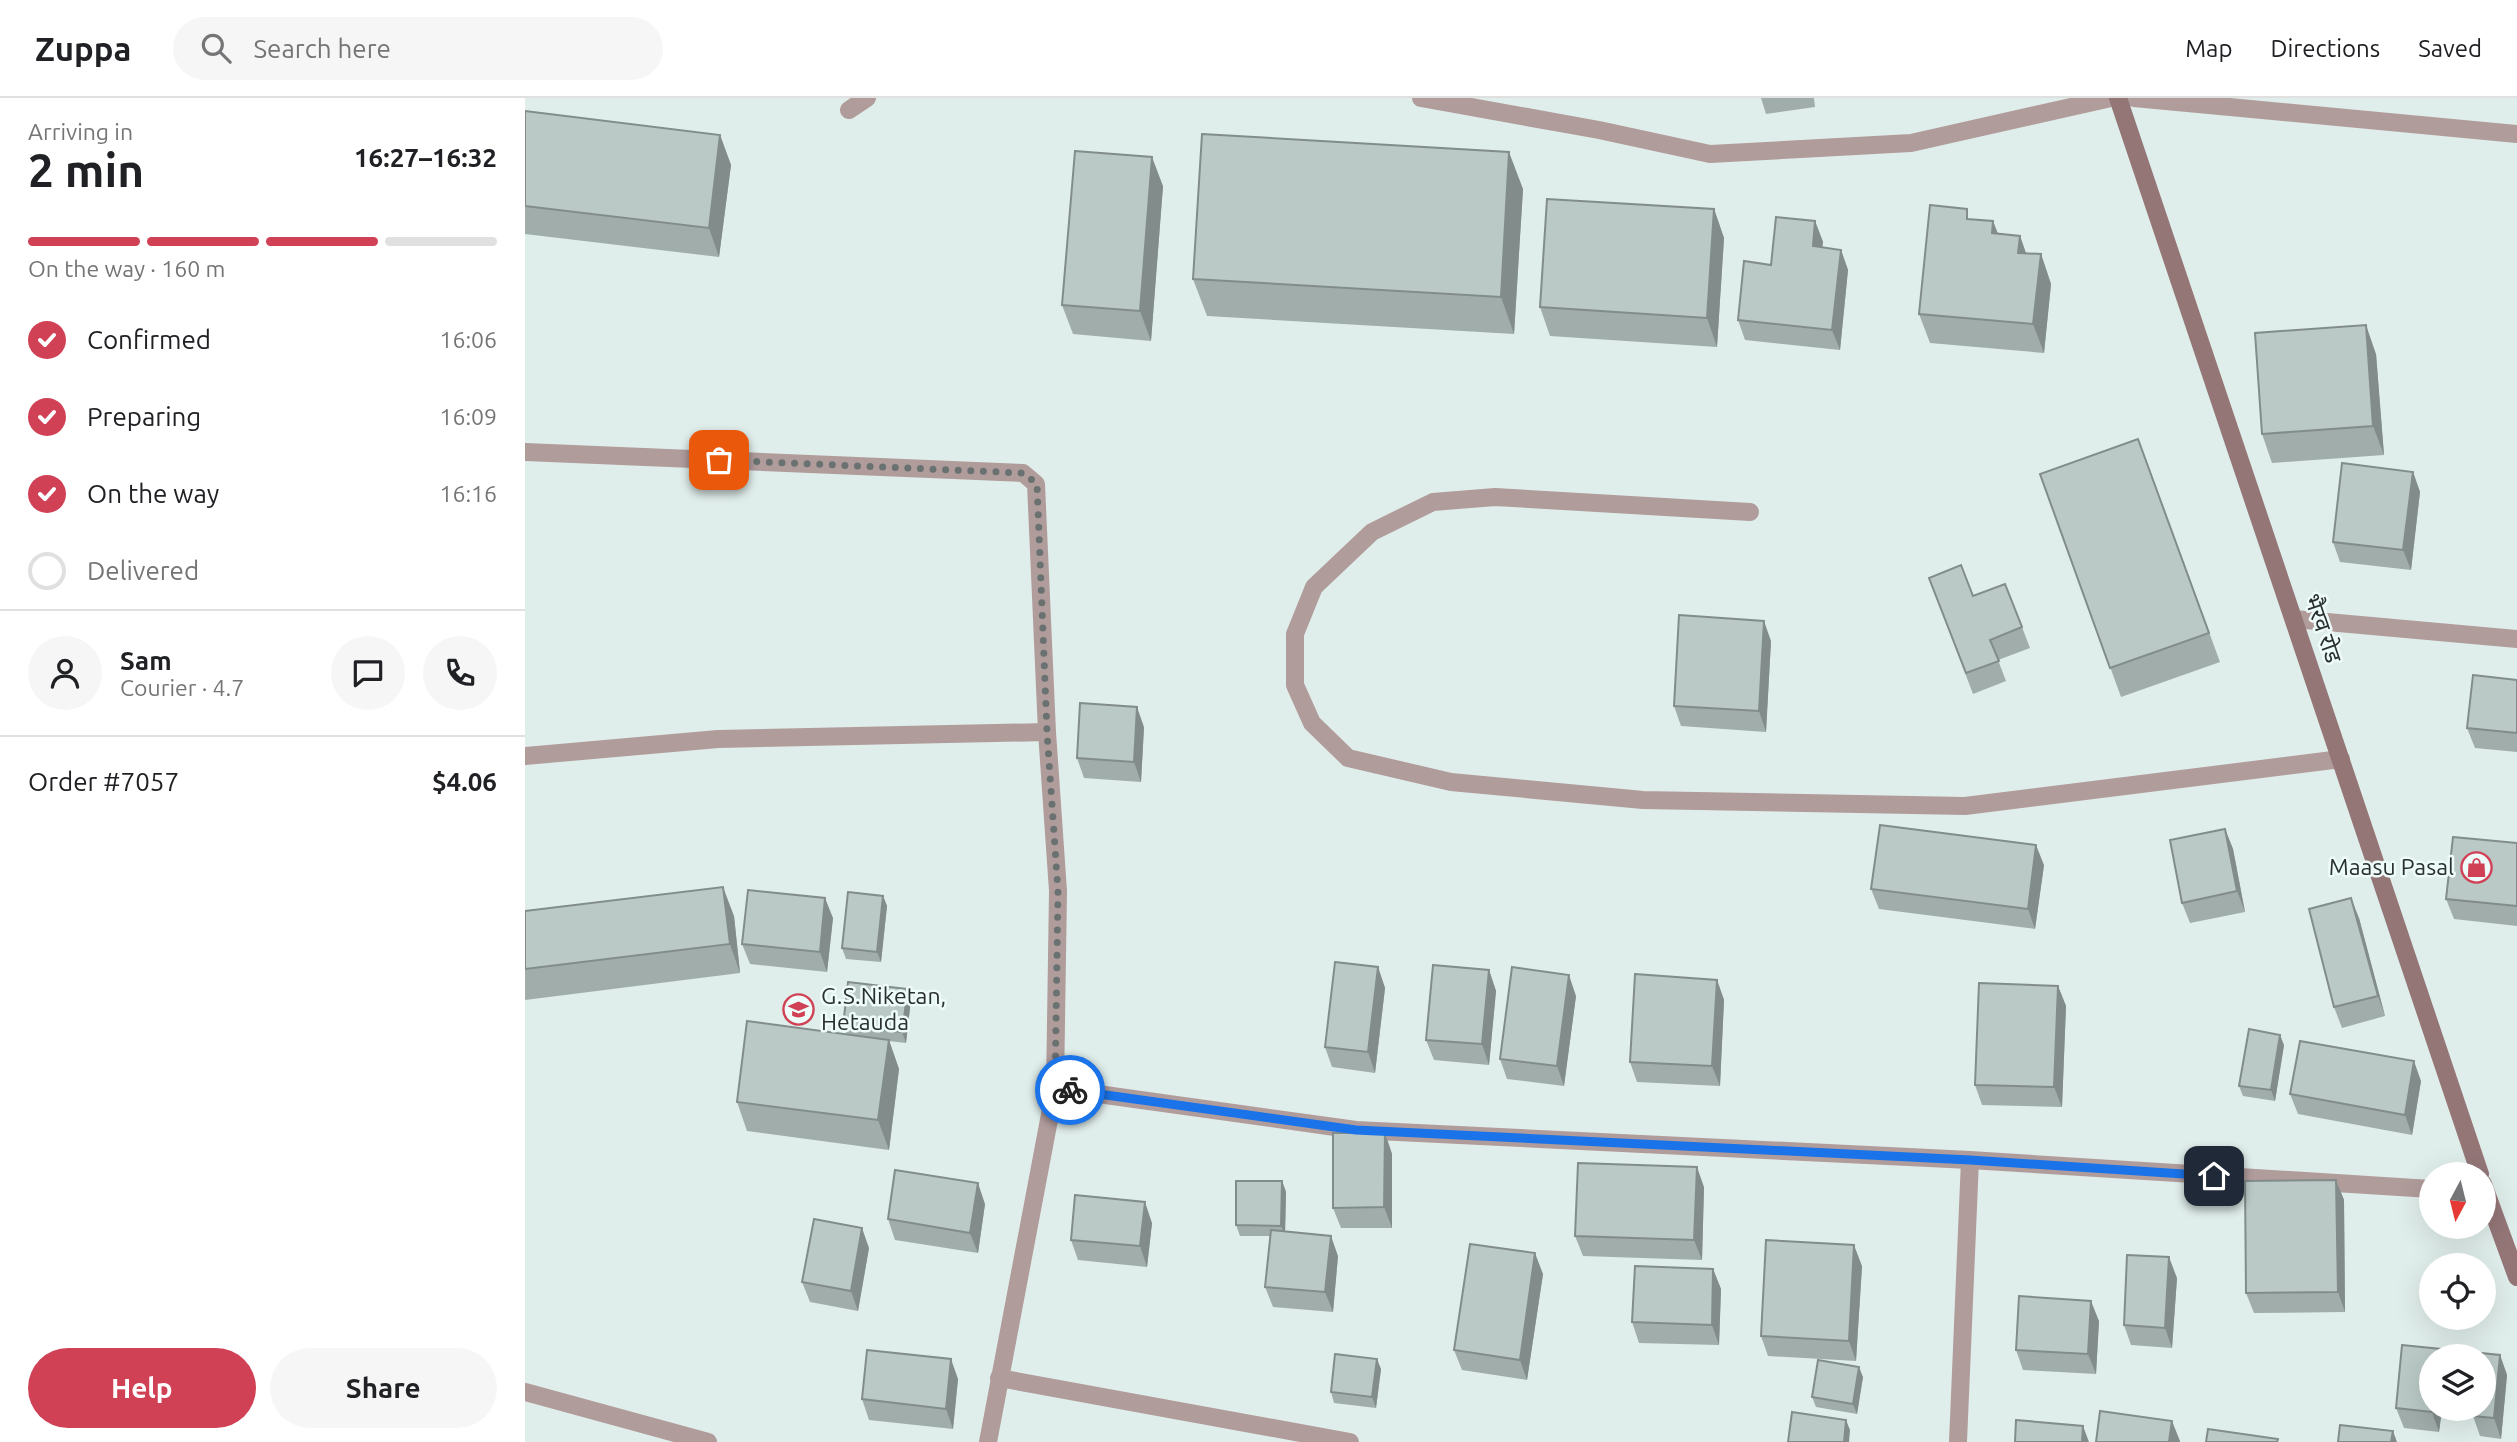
<!DOCTYPE html>
<meta charset="utf-8">
<style>
body{margin:0;font-family:Ubuntu,"Noto Sans Devanagari",sans-serif;background:#f6f6f6;color:#202124;height:100vh;display:flex;flex-direction:column;font-size:26px;white-space:nowrap}
*{box-sizing:border-box;margin:0}
p{font-size:23px;color:#757577}
.icon{flex:none;width:38px;height:38px;fill:none;stroke:currentColor;stroke-width:2;stroke-linecap:round;stroke-linejoin:round}
.map{position:relative;flex:1;overflow:hidden}
.drawer{display:flex;flex-direction:column;background:#fff;width:525px}
.drawer>*{flex:none}
.needle{width:46px;rotate:187deg}
.fabs{position:absolute;left:1894px;top:1064px;display:grid;gap:14px}
.fabs a{display:grid;place-items:center;width:77px;height:77px;border-radius:50%;background:#fff;box-shadow:0 7px 28px #0002;font-size:35px}
.pin{position:absolute;display:grid;place-items:center;width:60px;height:60px;color:#fff;margin:-30px;border-radius:14px;box-shadow:0 4px 10px #0006}
.courier{position:absolute;display:grid;place-items:center;width:70px;height:70px;margin:-35px;border:5px solid #1a73e8;border-radius:50%;background:#fff;color:#222;box-shadow:0 2px 9px #0007}
.headline em{font-style:normal;font-weight:600}
.headline div{display:flex;flex-direction:column-reverse}
.headline{display:flex;align-items:center;justify-content:space-between;height:119px;padding:0 28px}
h1{font-size:46px;font-weight:600;line-height:52px}
.bar{display:grid;grid-template-columns:repeat(4,1fr);gap:10px 7px;align-content:center;height:84px;padding:0 28px}
.bar i{height:9px;border-radius:5px;background:#e0e0e0}
.bar .on{background:#d14156}
.bar p{grid-column:span 4}
.line{display:flex;align-items:center;gap:18px;padding:0 28px;border-top:2px solid #e0e0e0}
.line div{flex:1}
.round{display:grid;place-items:center;flex:none;width:74px;height:74px;border-radius:37px;background:#f6f6f6}
ol{padding:0 28px;list-style:none}
li{display:flex;align-items:center;gap:21px;height:77px}
li p{margin-inline-start:auto}
li .icon{padding:7px;border-radius:50%;background:#d14156;color:#fff;stroke-width:4}
li:last-child{color:#757577}
li i{width:38px;height:38px;border:4px solid #e0e0e0;border-radius:50%}
.action{display:flex;gap:14px;margin-top:auto;padding:14px 28px}
.action a{flex:1;height:80px;border-radius:42px;background:#d14156;color:#fff;font-size:28px;font-weight:600;line-height:80px;text-align:center}
.action a+a{background:#f6f6f6;color:#202124}
header{display:flex;align-items:center;gap:42px;box-sizing:border-box;height:98px;padding:0 35px;background:#fff;border-bottom:2px solid #e0e0e0}
header strong{font-size:33px}
nav{display:flex;gap:38px;margin-inline-start:auto;font-size:24px}
.search{width:490px;height:63px;background:#f6f6f6;display:flex;align-items:center;gap:18px;box-sizing:border-box;padding:0 24px;border-radius:38px;color:#757577;font-size:26px}
main{display:flex;flex:1;min-height:0}
.map>svg:first-child{display:block}
.lines{fill:none;stroke-linecap:round;stroke-linejoin:round}
.street{stroke:#b19c9c;stroke-width:18}
.secondary{stroke:#947677;stroke-width:18}
.wall{fill:#a0adaa}
.shaded-wall{fill:#828d8b}
.building{fill:#bac9c6;stroke:#828d8b;stroke-width:2}
.done{stroke:#6a7271;stroke-width:7;stroke-dasharray:0 12.6}
.route{stroke:#1a73e8;stroke-width:9}
.labels{text-anchor:middle;stroke-width:5;stroke-linejoin:round;paint-order:stroke}
.street-label{font-size:23px;fill:#2a302f;stroke:#edfbf9}
.poi-label{font-size:23px;fill:#2a302f;stroke:#edfbf9;text-anchor:end}
</style>
<header>
<strong>Zuppa</strong>
<div class="search"><svg class="icon" aria-label="search" viewBox="0 0 24 24"><circle cx="10" cy="10" r="6"/><path d="M15 15l6 6"/></svg>Search here</div>
<nav><a>Map</a><a>Directions</a><a>Saved</a></nav>
</header>
<main>
<section class="drawer">
<div class="headline"><div><h1>2 min</h1><p>Arriving in</p></div><em>16:27–16:32</em></div>
<div class="bar"><i class="on"></i><i class="on"></i><i class="on"></i><i></i><p>On the way · 160 m</p></div>
<ol>
<li><svg class="icon" aria-label="check" viewBox="0 0 24 24"><path d="M5 12l5 5 9-10"/></svg>Confirmed<p>16:06</p></li>
<li><svg class="icon" aria-label="check" viewBox="0 0 24 24"><path d="M5 12l5 5 9-10"/></svg>Preparing<p>16:09</p></li>
<li><svg class="icon" aria-label="check" viewBox="0 0 24 24"><path d="M5 12l5 5 9-10"/></svg>On the way<p>16:16</p></li>
<li><i></i>Delivered</li>
</ol>
<div class="line" style="height:126px"><a class="round"><svg class="icon" aria-label="person" viewBox="0 0 24 24"><circle cx="12" cy="8" r="4"/><path d="M4 21q1-7 8-7t8 7"/></svg></a><div><b>Sam</b><p>Courier · 4.7</p></div><a class="round"><svg class="icon" aria-label="chat" viewBox="0 0 24 24"><path d="M4 5h16v11H9l-5 4z"/></svg></a><a class="round"><svg class="icon" aria-label="phone" viewBox="0 0 24 24"><path d="M5 4h4l2 5-3 2q2 4 5 5l2-3 5 2v4C11 20 4 13 5 4z"/></svg></a></div>
<div class="line" style="height:91px"><div>Order #7057</div><b>$4.06</b></div>
<div class="action"><a>Help</a><a>Share</a></div>
</section>
<div class="map">
<svg width="1992" height="1344" viewBox="0 0 1992 1344">
<rect width="100%" height="100%" fill="#e0eeeb"/>
<g class="lines">
<!-- street -->
<g class="street">
<polyline points="896,0 1074,32 1185,56 1386,45 1586,0"/>
<polyline points="1609,0 1992,36"/>
<polyline points="324,12 342,0"/>
<polyline points="0,354 498,375 511,386 522,634 533,793 530,990 463,1344"/>
<polyline points="1225,414 970,399 908,404 847,434 789,489 770,536 770,587 787,625 823,660 926,684 1118,702 1440,708 1816,661"/>
<polyline points="1769,521 1992,541"/>
<polyline points="0,658 193,641 522,634"/>
<polyline points="530,990 831,1032 1445,1062 1906,1091"/>
<polyline points="474,1280 825,1344"/>
<polyline points="0,1294 183,1344"/>
<polyline points="1433,1344 1445,1062"/>
</g>
<!-- secondary -->
<g class="secondary">
<polyline points="1593,0 1955,1076"/>
<polyline points="1958,1086 1992,1179"/>
</g>
</g>
<!-- wall -->
<g class="wall">
<polygon points="1236,0 1289,0 1290,9 1241,16"/>
<polygon points="0,13 195,37 206,67 194,159 0,136"/>
<polygon points="638,88 626,243 548,236 537,207"/>
<polygon points="998,91 989,236 682,218 668,181"/>
<polygon points="1189,111 1199,140 1192,249 1025,238 1015,209"/>
<polygon points="1446,121 1468,123 1473,136 1495,138 1501,155 1516,156 1526,186 1519,255 1405,245 1394,216"/>
<polygon points="1290,123 1298,144 1297,149 1316,152 1323,172 1315,252 1220,242 1213,222 1246,167"/>
<polygon points="1851,256 1859,357 1747,365 1737,336"/>
<polygon points="1613,341 1695,564 1596,599 1515,376"/>
<polygon points="1888,374 1895,394 1886,472 1815,464 1808,444"/>
<polygon points="1404,480 1448,498 1497,529 1505,550 1473,562 1481,583 1448,596"/>
<polygon points="1246,543 1241,634 1156,628 1149,608"/>
<polygon points="1992,582 1992,654 1950,650 1942,630"/>
<polygon points="619,629 616,684 559,680 552,660"/>
<polygon points="1700,731 1708,751 1720,814 1665,825 1657,805"/>
<polygon points="1992,745 1992,828 1929,821 1921,801"/>
<polygon points="1519,767 1510,831 1354,811 1346,791"/>
<polygon points="358,798 362,808 356,864 321,861 317,850"/>
<polygon points="0,813 209,818 215,875 0,902"/>
<polygon points="308,820 302,874 225,866 217,846"/>
<polygon points="1834,820 1860,918 1817,930 1809,909"/>
<polygon points="853,869 860,890 850,975 807,969 800,949"/>
<polygon points="964,872 971,893 964,967 909,962 901,942"/>
<polygon points="1192,882 1199,902 1195,988 1112,984 1105,964"/>
<polygon points="1533,888 1541,908 1537,1009 1457,1007 1450,987"/>
<polygon points="383,891 386,901 381,945 364,943 374,971 364,1052 222,1033 212,1004 321,936 318,928"/>
<polygon points="1051,898 1039,988 982,981 975,961"/>
<polygon points="1759,947 1750,1003 1718,998 1714,988"/>
<polygon points="1896,983 1887,1037 1773,1016 1765,996"/>
<polygon points="860,1035 867,1056 867,1130 816,1130 808,1110"/>
<polygon points="1811,1082 1819,1102 1820,1214 1729,1215 1721,1195"/>
<polygon points="757,1083 761,1094 760,1133 813,1158 808,1214 748,1209 740,1189 745,1138 715,1138 711,1127"/>
<polygon points="1179,1089 1177,1162 1058,1158 1050,1138"/>
<polygon points="460,1106 453,1155 370,1142 363,1121"/>
<polygon points="627,1125 622,1169 553,1162 546,1142"/>
<polygon points="344,1150 333,1213 285,1204 277,1184"/>
<polygon points="1337,1168 1331,1263 1243,1258 1236,1238"/>
<polygon points="1188,1171 1196,1191 1194,1247 1114,1245 1107,1224"/>
<polygon points="1018,1176 1002,1282 937,1272 929,1252"/>
<polygon points="1652,1180 1647,1250 1606,1247 1599,1227"/>
<polygon points="1574,1223 1571,1276 1498,1272 1491,1252"/>
<polygon points="1877,1247 1975,1257 1982,1277 1976,1341 1955,1338 1948,1318 1948,1311 1942,1311 1958,1311 1958,1258 1906,1258 1906,1311 1917,1311 1914,1334 1879,1330 1871,1310"/>
<polygon points="856,1271 851,1310 809,1305 806,1294"/>
<polygon points="1338,1279 1332,1316 1291,1309 1287,1299"/>
<polygon points="433,1281 428,1331 344,1322 337,1301"/>
</g>
<!-- shaded-wall -->
<g class="shaded-wall">
<polygon points="195,37 206,67 194,159 184,130"/>
<polygon points="984,54 998,91 989,236 976,199"/>
<polygon points="627,59 638,88 626,243 615,213"/>
<polygon points="1189,111 1199,140 1192,249 1182,220"/>
<polygon points="1290,123 1298,144 1295,169 1288,148"/>
<polygon points="1468,123 1479,152 1467,135"/>
<polygon points="1495,138 1505,167 1493,155"/>
<polygon points="1316,152 1323,172 1315,252 1307,232"/>
<polygon points="1516,156 1526,186 1519,255 1508,226"/>
<polygon points="1841,227 1851,256 1859,357 1848,328"/>
<polygon points="1888,374 1895,394 1886,472 1878,452"/>
<polygon points="1239,523 1246,543 1241,634 1234,613"/>
<polygon points="612,609 619,629 616,684 609,664"/>
<polygon points="1700,731 1708,751 1720,814 1712,793"/>
<polygon points="1511,747 1519,767 1510,831 1503,811"/>
<polygon points="198,789 209,818 215,875 205,846"/>
<polygon points="358,798 362,808 356,864 352,854"/>
<polygon points="300,800 308,820 302,874 295,854"/>
<polygon points="1826,800 1834,820 1860,918 1853,898"/>
<polygon points="853,869 860,890 850,975 843,954"/>
<polygon points="964,872 971,893 964,967 957,946"/>
<polygon points="1044,877 1051,898 1039,988 1032,968"/>
<polygon points="1192,882 1199,902 1195,988 1187,968"/>
<polygon points="1533,888 1541,908 1537,1009 1529,989"/>
<polygon points="383,891 386,901 381,945 377,934"/>
<polygon points="1755,937 1759,947 1750,1003 1746,992"/>
<polygon points="364,942 374,971 364,1052 353,1022"/>
<polygon points="1889,963 1896,983 1887,1037 1880,1017"/>
<polygon points="860,1035 867,1056 867,1130 859,1109"/>
<polygon points="1172,1069 1179,1089 1177,1162 1169,1142"/>
<polygon points="1811,1082 1819,1102 1820,1214 1813,1194"/>
<polygon points="757,1083 761,1094 760,1138 756,1128"/>
<polygon points="453,1085 460,1106 453,1155 445,1135"/>
<polygon points="620,1104 627,1125 622,1169 615,1148"/>
<polygon points="337,1130 344,1150 333,1213 326,1193"/>
<polygon points="806,1138 813,1158 808,1214 800,1194"/>
<polygon points="1329,1147 1337,1168 1331,1263 1324,1243"/>
<polygon points="1010,1155 1018,1176 1002,1282 995,1262"/>
<polygon points="1644,1159 1652,1180 1647,1250 1640,1230"/>
<polygon points="1188,1171 1196,1191 1194,1247 1187,1227"/>
<polygon points="1566,1203 1574,1223 1571,1276 1563,1256"/>
<polygon points="1975,1257 1982,1277 1976,1341 1969,1320"/>
<polygon points="426,1261 433,1281 428,1331 421,1311"/>
<polygon points="852,1261 856,1271 851,1310 847,1299"/>
<polygon points="1334,1269 1338,1279 1332,1316 1328,1306"/>
<polygon points="1907,1311 1917,1311 1914,1334 1907,1314"/>
<polygon points="1321,1322 1325,1332 1324,1344 1319,1344"/>
<polygon points="1647,1323 1655,1343 1655,1344 1644,1344"/>
<polygon points="1558,1328 1564,1344 1557,1344"/>
<polygon points="1868,1333 1872,1344 1866,1344"/>
</g>
<!-- building -->
<g class="building">
<polygon points="0,13 195,37 184,130 0,108"/>
<polygon points="677,36 984,54 976,199 668,181"/>
<polygon points="550,53 627,59 615,213 537,207"/>
<polygon points="1022,101 1189,111 1182,220 1015,209"/>
<polygon points="1405,107 1442,111 1442,121 1468,123 1467,135 1495,138 1493,155 1516,156 1508,226 1394,216"/>
<polygon points="1251,119 1290,123 1288,148 1316,152 1307,232 1213,222 1219,163 1246,167"/>
<polygon points="1841,227 1848,328 1737,336 1730,235"/>
<polygon points="1613,341 1684,535 1585,570 1515,376"/>
<polygon points="1817,365 1888,374 1878,452 1808,444"/>
<polygon points="1436,467 1448,498 1480,486 1497,529 1465,542 1474,563 1441,575 1404,480"/>
<polygon points="1154,517 1239,523 1234,613 1149,608"/>
<polygon points="1948,577 1992,582 1992,635 1942,630"/>
<polygon points="555,605 612,609 609,664 552,660"/>
<polygon points="1355,727 1511,747 1503,811 1346,791"/>
<polygon points="1700,731 1712,793 1657,805 1645,742"/>
<polygon points="1928,739 1992,745 1992,808 1921,801"/>
<polygon points="198,789 205,846 0,871 0,813"/>
<polygon points="223,792 300,800 295,854 217,846"/>
<polygon points="323,794 358,798 352,854 317,850"/>
<polygon points="1826,800 1853,898 1809,909 1784,811"/>
<polygon points="810,864 853,869 843,954 800,949"/>
<polygon points="908,867 964,872 957,946 901,942"/>
<polygon points="987,869 1044,877 1032,968 975,961"/>
<polygon points="1110,876 1192,882 1187,968 1105,964"/>
<polygon points="323,884 383,891 377,934 318,928"/>
<polygon points="1454,885 1533,888 1529,989 1450,987"/>
<polygon points="222,923 364,942 353,1022 212,1004"/>
<polygon points="1724,931 1755,937 1746,992 1714,988"/>
<polygon points="1775,943 1889,963 1880,1017 1765,996"/>
<polygon points="808,1035 860,1035 859,1109 808,1110"/>
<polygon points="1053,1065 1172,1069 1169,1142 1050,1138"/>
<polygon points="370,1072 453,1085 445,1135 363,1121"/>
<polygon points="1811,1082 1813,1194 1721,1195 1720,1083"/>
<polygon points="711,1083 757,1083 756,1128 711,1127"/>
<polygon points="550,1097 620,1104 615,1148 546,1142"/>
<polygon points="289,1121 337,1130 326,1193 277,1184"/>
<polygon points="746,1132 806,1138 800,1194 740,1189"/>
<polygon points="1241,1142 1329,1147 1324,1243 1236,1238"/>
<polygon points="945,1146 1010,1155 995,1262 929,1252"/>
<polygon points="1602,1157 1644,1159 1640,1230 1599,1227"/>
<polygon points="1110,1168 1188,1171 1187,1227 1107,1224"/>
<polygon points="1494,1198 1566,1203 1563,1256 1491,1252"/>
<polygon points="1877,1247 1975,1257 1969,1320 1948,1318 1949,1311 1958,1311 1958,1258 1906,1258 1906,1311 1907,1311 1907,1314 1871,1310"/>
<polygon points="342,1252 426,1261 421,1311 337,1301"/>
<polygon points="810,1256 852,1261 847,1299 806,1294"/>
<polygon points="1293,1262 1334,1269 1328,1306 1287,1299"/>
<polygon points="1575,1313 1647,1323 1644,1344 1571,1344"/>
<polygon points="1267,1314 1321,1322 1319,1344 1263,1344"/>
<polygon points="1491,1322 1558,1328 1557,1344 1490,1344"/>
<polygon points="1815,1327 1868,1333 1866,1344 1813,1344"/>
<polygon points="1683,1331 1753,1341 1752,1344 1681,1344"/>
</g>
<g class="lines">
<!-- done -->
<polyline class="done" points="194,362 498,375 512,386 522,634 533,793 530,990 545,992"/>
<!-- route -->
<polyline class="route" points="545,992 831,1032 1445,1062 1689,1078"/>
</g>
<!-- icons -->
<defs>
<symbol id="shop-ring" viewBox="-11 -11 22 22"><circle r="9.5" fill="#edfbf9" stroke="#d14156" stroke-width="1.5"/><path d="M-5-2.5h2.3a2.7 3.5 0 0 1 5.4 0H5L5.5 6h-11ZM-1.5-2.5h3a1.5 2.3 0 0 0-3 0Z" fill="#d14156"/></symbol>
<symbol id="school-ring" viewBox="-11 -11 22 22"><circle r="9.5" fill="#edfbf9" stroke="#d14156" stroke-width="1.5"/><path d="M0-5L7-2L0 1L-7-2ZM-4 1L0 2.5L4 1V4Q0 6-4 4Z" fill="#d14156"/></symbol>
</defs>
<g fill-rule="evenodd">
<use href="#shop-ring" x="1934" y="752" width="35" height="35"/>
<use href="#school-ring" x="256" y="894" width="35" height="35"/>
</g>
<g class="labels">
<!-- street labels -->
<g class="street-label">
<text transform="translate(1798 530) rotate(71)" y="8">भैरव रोड</text>
</g>
<!-- poi labels -->
<g class="poi-label">
<text x="1929" y="777">Maasu Pasal</text>
<text x="296" y="906" text-anchor="start">G.S.Niketan,<tspan x="296" dy="26">Hetauda</tspan></text>
</g>
</g>
</svg>
<div class="fabs">
<a><svg class="needle" viewBox="-14 -14 28 28"><path d="M0-13l5 13h-10z" fill="#e53935"/><path d="M0 13l5-13h-10z" fill="#757577"/></svg></a>
<a><svg class="icon" aria-label="locate" viewBox="0 0 24 24"><circle cx="12" cy="12" r="6"/><path d="M12 2v4M12 18v4M2 12h4M18 12h4"/></svg></a>
<a><svg class="icon" aria-label="layers" viewBox="0 0 24 24"><path d="M12 4l9 5-9 5-9-5zM3 14l9 5 9-5"/></svg></a>
</div>
<div class="pin" style="left:194px;top:362px;background:#ea580c"><svg class="icon" aria-label="bag" viewBox="0 0 24 24"><path d="M5 8h14l-1 12H6zM9 8a3 3 0 0 1 6 0"/></svg></div>
<div class="pin" style="left:1689px;top:1078px;background:#1f2937"><svg class="icon" aria-label="home" viewBox="0 0 24 24"><path d="M3 11l9-7 9 7M6 9v11h12V9"/></svg></div>
<div class="courier" style="left:545px;top:992px"><svg class="icon" aria-label="bike" viewBox="0 0 24 24"><circle cx="6" cy="16" r="4"/><circle cx="18" cy="16" r="4"/><path d="M6 16l4-8h5l3 8M10 8l3 8H6M13 5h3"/></svg></div>
</div>
</main>
